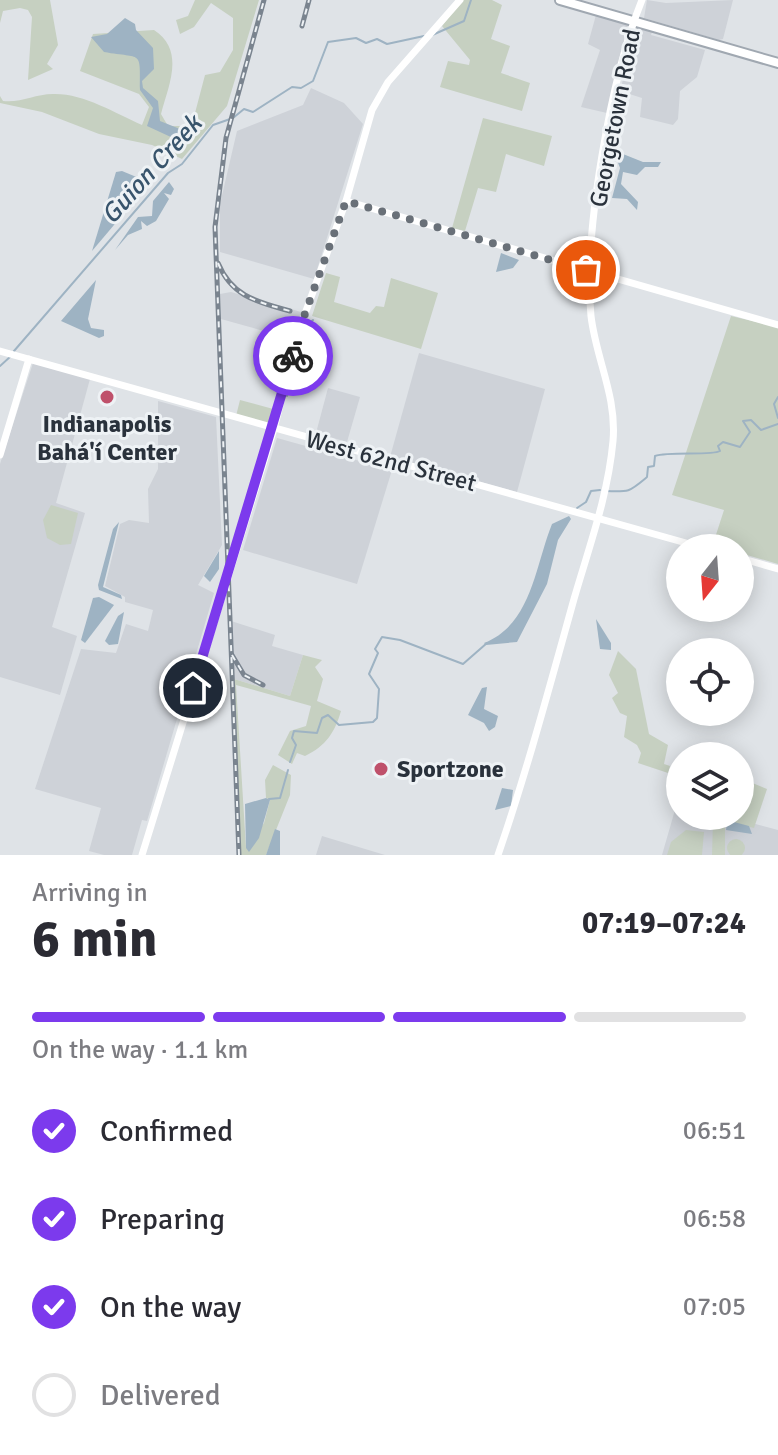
<!DOCTYPE html>
<meta charset="utf-8">
<style>
body{margin:0;font-family:Signika,sans-serif;background:#f7f7f7;color:#2b2b33;height:100vh;display:flex;flex-direction:column;font-size:30px;white-space:nowrap}
*{box-sizing:border-box;margin:0}
p{font-size:26px;color:#7c7c81}
.icon{flex:none;width:44px;height:44px;fill:none;stroke:currentColor;stroke-width:2;stroke-linecap:round;stroke-linejoin:round}
.map{position:relative;height:855px;overflow:hidden}
.details{display:flex;flex-direction:column;background:#fff;flex:1}
.details>*{flex:none}
.needle{width:52px;rotate:197deg}
.fabs{position:absolute;left:666px;top:534px;display:grid;gap:16px}
.fabs a{display:grid;place-items:center;width:88px;height:88px;border-radius:50%;background:#fff;box-shadow:0 4px 20px #0003;font-size:40px}
.pin{position:absolute;display:grid;place-items:center;width:68px;height:68px;color:#fff;margin:-34px;border:4px solid #fff;border-radius:50%;box-shadow:0 2px 8px #0007}
.courier{position:absolute;display:grid;place-items:center;width:80px;height:80px;margin:-40px;border:6px solid #7c3aed;border-radius:50%;background:#fff;color:#222;box-shadow:0 2px 10px #0007}
.head em{font-style:normal;font-weight:700}
.head div{display:flex;flex-direction:column-reverse}
.head{display:flex;align-items:center;justify-content:space-between;height:136px;padding:0 32px}
h1{font-size:52px;font-weight:700;line-height:60px}
.bar{display:grid;grid-template-columns:repeat(4,1fr);gap:12px 8px;align-content:center;height:96px;padding:0 32px}
.bar i{height:10px;border-radius:6px;background:#e1e1e2}
.bar .on{background:#7c3aed}
.bar p{grid-column:span 4}
ol{padding:0 32px;list-style:none}
li{display:flex;align-items:center;gap:24px;height:88px}
li p{margin-inline-start:auto}
li .icon{padding:8px;border-radius:50%;background:#7c3aed;color:#fff;stroke-width:4}
li:last-child{color:#7c7c81}
li i{width:44px;height:44px;border:4px solid #e1e1e2;border-radius:50%}
.map>svg:first-child{display:block}
.built{fill:#ced2d8}
.green{fill:#c6d0c1}
.water{fill:#9eb3c3}
.lines{fill:none;stroke-linecap:round;stroke-linejoin:round}
.stream{stroke:#9eb3c3;stroke-width:2}
.primary-casing{stroke:#a0a8b1;stroke-width:12}
.secondary{stroke:#fff;stroke-width:7}
.primary{stroke:#fff;stroke-width:8}
.rail-casing{stroke:#7a848f;stroke-width:5}
.rail{stroke:#eef2f5;stroke-width:2;stroke-dasharray:6;stroke-linecap:butt}
.done{stroke:#697078;stroke-width:8;stroke-dasharray:0 14.4}
.route{stroke:#7c3aed;stroke-width:10}
.poi-dot{fill:#bf516b;stroke:#eef2f5;stroke-width:3}
.labels{text-anchor:middle;stroke-width:6;stroke-linejoin:round;paint-order:stroke}
.street-label{font-size:24px;fill:#2a323c;stroke:#eef2f5}
.poi-label{font-size:24px;font-weight:bold;fill:#2a323c;stroke:#eef2f5}
.water-label{font-size:26px;font-style:italic;fill:#38546c;stroke:#eef2f5}
</style>
<div class="map">
<svg width="778" height="855" viewBox="0 0 778 855">
<rect width="100%" height="100%" fill="#dfe3e7"/>
<!-- built -->
<g class="built">
<polygon points="647,0 666,3 733,0 723,39 719,40 644,18"/>
<polygon points="596,15 628,24 607,113 581,107 600,50 588,44"/>
<polygon points="637,27 652,32 651,35 705,50 697,77 680,91 678,119 673,125 640,117 642,98 620,91 627,64 624,63"/>
<polygon points="311,88 344,103 363,124 314,279 220,252 220,204 237,131 303,105"/>
<polygon points="231,292 301,312 292,339 221,319 220,294"/>
<polygon points="419,353 545,389 517,492 390,457"/>
<polygon points="33,363 90,379 56,503 85,513 52,627 77,636 60,695 0,677 0,464"/>
<polygon points="328,388 360,397 347,442 316,433"/>
<polygon points="158,401 216,417 222,545 198,585 214,593 147,821 142,820 132,855 104,855 89,851 101,808 35,789 81,649 116,653 126,624 148,631 153,610 125,602 125,597 105,586 120,524 129,520 149,523 148,489 158,469"/>
<polygon points="277,438 392,470 357,584 243,550"/>
<polygon points="231,621 275,635 272,646 303,655 290,696 234,679"/>
<polygon points="677,803 680,816 725,816 778,830 778,855 662,855"/>
<polygon points="322,836 385,855 316,855"/>
</g>
<!-- green -->
<g class="green">
<polygon points="0,0 50,0 58,45 47,64 53,69 28,80 32,17 28,10 20,8 3,11 0,23"/>
<path d="M195 0H259L227 106 182 159 152 145 99 134 42 112 0 103V96L3 101C21 103 35 94 53 94 83 93 115 113 142 125L149 107 139 94 80 71 93 34 154 30C186 51 168 86 161 114L168 126H186L195 113 205 75 220 72 233 50V18L211 3 194 27 180 34 176 20 188 16Z"/>
<polygon points="462,0 492,0 502,5 491,39 510,46 501,73 530,83 522,111 440,87 448,61 469,65 470,60 442,26"/>
<polygon points="483,118 552,136 544,166 506,154 496,192 478,188 465,231 452,228"/>
<polygon points="326,273 340,277 334,302 370,313 376,306 384,307 391,278 438,293 421,349 312,316"/>
<polygon points="731,316 778,327 778,564 740,553 740,548 713,544 724,510 672,495"/>
<polygon points="240,400 277,410 274,420 267,424 236,416"/>
<polygon points="51,505 78,513 71,544 60,545 47,538 43,520"/>
<polygon points="618,651 636,669 649,734 668,745 664,764 670,766 668,773 638,763 641,753 637,745 624,737 627,716 620,713 612,698 618,693 609,675"/>
<path d="M303 655 322 660 315 667 323 679 317 701 341 711C335 732 326 746 305 756L297 753 292 764 278 755 290 731 306 726 311 706 236 685 246 848 264 823 270 800 266 798 265 780 273 765 291 775 290 795 266 855H241L234 679 290 696Z"/>
<polygon points="750,782 767,789 754,828 730,822 725,826 725,855 712,855 713,821 698,816 740,816 740,787"/>
<polygon points="686,830 704,832 702,855 667,855 671,842"/>
<circle cx="736" cy="848" r="9"/>
</g>
<!-- water -->
<g class="water">
<path d="M125 18 135 24 136 30 153 48 154 69 142 81 143 88 158 101 160 121 185 131 184 138H173L147 126 153 108 140 90C140 49 143 59 104 52L91 37 107 34Z"/>
<polygon points="613,150 643,162 661,162 658,167 645,167 637,175 623,172 621,184 638,202 637,210 627,199 612,198 620,168 617,160 608,157"/>
<polygon points="122,171 146,181 147,186 92,251 116,172"/>
<polygon points="169,182 174,189 171,195 164,193 169,199 156,221 147,226 141,221 142,229 128,235 115,250 138,217 152,216 153,201"/>
<polygon points="501,253 519,260 513,268 496,272"/>
<polygon points="96,280 88,319 91,328 104,330 104,336 99,338 61,321"/>
<path d="M569 516 571 519 558 540 547 584 517 642 486 645 484 643C532 624 535 566 552 524Z"/>
<polygon points="119,522 103,587 121,595 122,599 99,590 98,585 113,529"/>
<polygon points="219,551 219,569 210,582 204,576"/>
<polygon points="99,597 114,605 85,643 81,640 93,598"/>
<polygon points="124,612 118,644 109,645 105,641 118,616"/>
<polygon points="596,619 611,643 611,650 600,649"/>
<polygon points="487,687 484,709 498,716 495,727 489,731 484,723 468,715 482,688"/>
<polygon points="502,788 513,790 511,806 495,810"/>
<polygon points="266,798 270,800 259,838 249,852 246,848 245,804"/>
<polygon points="734,822 749,826 752,834 726,830 727,824"/>
<polygon points="275,829 280,831 280,855 266,855"/>
</g>
<g class="lines">
<!-- stream -->
<g class="stream">
<polyline points="430,36 464,21 471,0"/>
<polyline points="302,330 313,320"/>
<polyline points="14,351 168,173 182,164 213,125 233,118 244,109 253,112 292,87 301,88 313,81 328,42 356,38 366,43 377,39 387,44 424,36"/>
<polyline points="0,366 11,356"/>
<polyline points="287,396 297,355"/>
<polyline points="778,397 774,404 778,418"/>
<path d="M606 491C630 492 629 492 647 477L648 467 654 466 655 456C669 451 712 456 720 451L718 446 723 442 740 447 750 432 743 421 751 420 761 430 778 424"/>
<polyline points="577,508 586,502 591,491 600,490"/>
<polyline points="290,762 296,745 292,738 294,731 317,733 322,718 328,715 339,725 373,722 377,718 379,689 369,674 378,653 375,649 382,637 400,640 463,664 487,643"/>
<polyline points="269,799 280,798 288,770"/>
</g>
<defs>
<polyline id="primary" points="560,0 778,63"/>
</defs>
<!-- primary casing -->
<use href="#primary" class="primary-casing"/>
<!-- secondary -->
<g class="secondary">
<polyline points="346,201 778,325"/>
<polyline points="0,351 704,548"/>
<polyline points="0,455 29,359"/>
<polyline points="740,558 778,569"/>
<polyline points="142,855 274,429 298,333 346,201 372,110 388,82 460,0"/>
<path d="M498 855C527 771 550 685 574 599 589 547 608 496 613 441 617 396 596 359 591 316 583 235 611 76 642 0"/>
</g>
<!-- primary -->
<use href="#primary" class="primary"/>
<defs>
<g id="rail">
<polyline points="302,26 309,0"/>
<path d="M218 263C232 297 258 302 290 311"/>
<polyline points="232,655 244,675 263,685"/>
<polyline points="239,855 215,227 226,138 264,0"/>
</g>
</defs>
<!-- rail casing -->
<use href="#rail" class="rail-casing"/>
<!-- rail -->
<use href="#rail" class="rail"/>
</g>
<g class="lines">
<!-- done -->
<polyline class="done" points="293,356 298,333 346,201 586,270"/>
<!-- route -->
<polyline class="route" points="193,688 293,356"/>
</g>
<!-- markers -->
<g class="poi-dot">
<circle cx="107" cy="397" r="8"/>
<circle cx="381" cy="769" r="8"/>
</g>
<g class="labels">
<!-- street labels -->
<g class="street-label">
<text transform="translate(615 118) rotate(-79)" y="8">Georgetown Road</text>
<text transform="translate(391 461) rotate(15)" y="8">West 62nd Street</text>
</g>
<!-- poi labels -->
<g class="poi-label">
<text x="107" y="432">Indianapolis<tspan x="107" dy="28">Bahá'í Center</tspan></text>
<text x="397" y="777" text-anchor="start">Sportzone</text>
</g>
<!-- water labels -->
<g class="water-label">
<text transform="translate(151 169) rotate(-48)" y="9">Guion Creek</text>
</g>
</g>
</svg>
<div class="fabs">
<a><svg class="needle" viewBox="-14 -14 28 28"><path d="M0-13l5 13h-10z" fill="#e53935"/><path d="M0 13l5-13h-10z" fill="#7c7c81"/></svg></a>
<a><svg class="icon" aria-label="locate" viewBox="0 0 24 24"><circle cx="12" cy="12" r="6"/><path d="M12 2v4M12 18v4M2 12h4M18 12h4"/></svg></a>
<a><svg class="icon" aria-label="layers" viewBox="0 0 24 24"><path d="M12 4l9 5-9 5-9-5zM3 14l9 5 9-5"/></svg></a>
</div>
<div class="pin" style="left:586px;top:270px;background:#ea580c"><svg class="icon" aria-label="bag" viewBox="0 0 24 24"><path d="M5 8h14l-1 12H6zM9 8a3 3 0 0 1 6 0"/></svg></div>
<div class="pin" style="left:193px;top:688px;background:#1f2937"><svg class="icon" aria-label="home" viewBox="0 0 24 24"><path d="M3 11l9-7 9 7M6 9v11h12V9"/></svg></div>
<div class="courier" style="left:293px;top:356px"><svg class="icon" aria-label="bike" viewBox="0 0 24 24"><circle cx="6" cy="16" r="4"/><circle cx="18" cy="16" r="4"/><path d="M6 16l4-8h5l3 8M10 8l3 8H6M13 5h3"/></svg></div>
</div>
<section class="details">
<div class="head"><div><h1>6 min</h1><p>Arriving in</p></div><em>07:19–07:24</em></div>
<div class="bar"><i class="on"></i><i class="on"></i><i class="on"></i><i></i><p>On the way · 1.1 km</p></div>
<ol>
<li><svg class="icon" aria-label="check" viewBox="0 0 24 24"><path d="M5 12l5 5 9-10"/></svg>Confirmed<p>06:51</p></li>
<li><svg class="icon" aria-label="check" viewBox="0 0 24 24"><path d="M5 12l5 5 9-10"/></svg>Preparing<p>06:58</p></li>
<li><svg class="icon" aria-label="check" viewBox="0 0 24 24"><path d="M5 12l5 5 9-10"/></svg>On the way<p>07:05</p></li>
<li><i></i>Delivered</li>
</ol>
</section>
